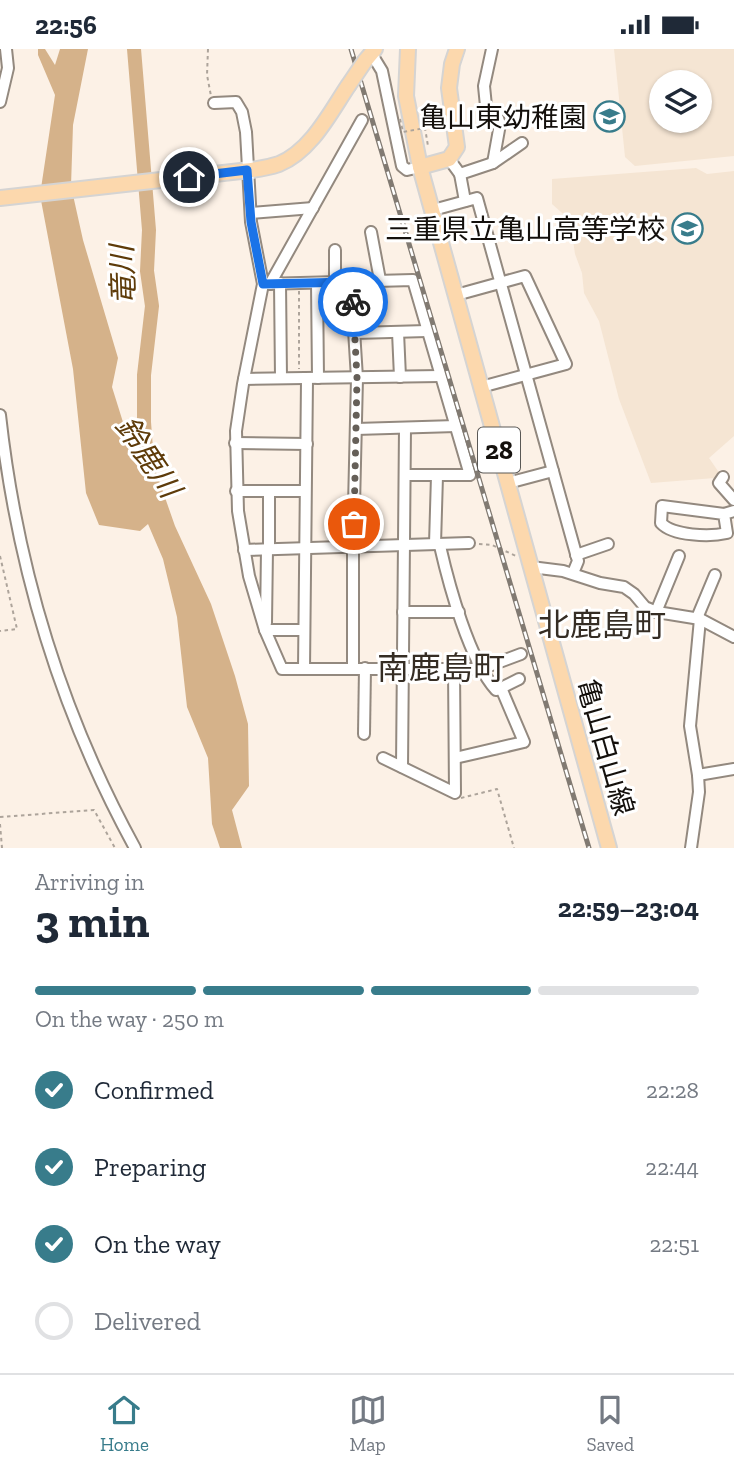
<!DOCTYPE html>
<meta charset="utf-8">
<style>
body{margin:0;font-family:"Zilla Slab","Noto Sans JP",serif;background:#f6f6f7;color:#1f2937;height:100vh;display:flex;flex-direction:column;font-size:26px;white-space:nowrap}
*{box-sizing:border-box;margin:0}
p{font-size:23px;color:#747a83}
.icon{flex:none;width:38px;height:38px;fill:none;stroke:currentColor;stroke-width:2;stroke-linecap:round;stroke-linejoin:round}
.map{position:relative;height:799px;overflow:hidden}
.side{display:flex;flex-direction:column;background:#fff;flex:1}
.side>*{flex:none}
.fabs{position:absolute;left:649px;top:21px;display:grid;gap:14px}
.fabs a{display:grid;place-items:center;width:63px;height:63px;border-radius:50%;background:#fff;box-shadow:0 2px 5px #0004;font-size:35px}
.pin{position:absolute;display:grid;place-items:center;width:60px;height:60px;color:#fff;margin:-30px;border:4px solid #fff;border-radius:50%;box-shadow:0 2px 7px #0007}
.courier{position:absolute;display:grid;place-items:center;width:70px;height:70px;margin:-35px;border:5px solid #1a73e8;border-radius:50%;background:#fff;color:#222;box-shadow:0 2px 9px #0007}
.head em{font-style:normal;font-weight:700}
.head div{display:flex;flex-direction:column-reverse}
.head{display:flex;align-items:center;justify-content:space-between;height:119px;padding:0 35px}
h1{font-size:46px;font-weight:700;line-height:52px}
.bar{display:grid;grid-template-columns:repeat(4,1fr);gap:10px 7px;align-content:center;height:84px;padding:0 35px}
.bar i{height:9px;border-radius:5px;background:#e0e1e3}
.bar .active{background:#387c8b}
.bar p{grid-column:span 4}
ol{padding:0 35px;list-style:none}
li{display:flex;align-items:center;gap:21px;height:77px}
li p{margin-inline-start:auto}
li .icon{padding:7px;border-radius:50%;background:#387c8b;color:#fff;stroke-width:4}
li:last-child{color:#747a83}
li i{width:38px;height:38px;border:4px solid #e0e1e3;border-radius:50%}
.status{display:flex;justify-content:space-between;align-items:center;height:49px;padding:0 35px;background:#fff;direction:ltr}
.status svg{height:19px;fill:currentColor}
.menu{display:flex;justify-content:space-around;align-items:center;height:98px;border-top:2px solid #e0e1e3;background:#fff;font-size:19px;color:#747a83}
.menu a{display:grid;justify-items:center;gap:4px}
.menu .active{color:#387c8b}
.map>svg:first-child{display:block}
.built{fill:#f5e5d3;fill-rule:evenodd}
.water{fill:#d5b28a}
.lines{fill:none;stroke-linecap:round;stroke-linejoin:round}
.river{stroke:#d5b28a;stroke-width:14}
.minor-casing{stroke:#93897f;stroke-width:14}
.major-casing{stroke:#d5d4d3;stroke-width:18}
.path{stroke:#ada49b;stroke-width:2;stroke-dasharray:3.5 3.5;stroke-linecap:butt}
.minor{stroke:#fff;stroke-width:10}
.major{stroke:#fcd8ad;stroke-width:14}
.rail-casing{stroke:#817a72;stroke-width:5}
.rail{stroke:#fff;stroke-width:2.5;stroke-dasharray:8;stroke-linecap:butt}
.major-bridge-casing{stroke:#d5d4d3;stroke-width:18;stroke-linecap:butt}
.path-bridge{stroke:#ada49b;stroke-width:2;stroke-dasharray:3.5 3.5;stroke-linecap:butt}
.major-bridge{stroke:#fcd8ad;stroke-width:14}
.done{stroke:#655f58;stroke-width:7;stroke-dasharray:0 12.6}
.route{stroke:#1a73e8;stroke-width:9}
.labels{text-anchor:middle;stroke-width:6;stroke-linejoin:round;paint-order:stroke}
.shield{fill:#fff;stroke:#5a5855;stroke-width:2}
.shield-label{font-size:26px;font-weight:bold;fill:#14100c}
.poi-label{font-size:28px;fill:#14100c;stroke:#fff;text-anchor:end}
.street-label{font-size:28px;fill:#14100c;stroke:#fff}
.water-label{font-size:30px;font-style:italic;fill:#5e3b09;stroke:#fff}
.quarter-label{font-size:32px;fill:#352d24;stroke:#fff}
</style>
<div class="status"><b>22:56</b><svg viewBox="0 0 49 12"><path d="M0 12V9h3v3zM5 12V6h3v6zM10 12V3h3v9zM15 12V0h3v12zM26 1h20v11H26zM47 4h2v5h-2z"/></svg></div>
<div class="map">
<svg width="734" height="799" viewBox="0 0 734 799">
<rect width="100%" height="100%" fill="#fcf1e6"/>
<!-- built -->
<g class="built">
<path d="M614 0H734V107L635 117 625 108ZM700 33V72H662V33Z"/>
<polygon points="696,119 707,125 734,122 734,387 709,409 720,425 715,429 651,434 619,350 599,272 584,244 582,224 575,205 570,171 552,155 552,130"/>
</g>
<!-- water -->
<polygon class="water" points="38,0 45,0 55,16 60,0 88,0 73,76 71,137 83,191 118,309 112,338 127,386 155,420 175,477 211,555 235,627 248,675 249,737 232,761 242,799 220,799 212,775 208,709 187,658 177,568 163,510 148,475 140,482 99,476 86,444 73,320 40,146 55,46 38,6"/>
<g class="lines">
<!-- river -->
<polyline class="river" points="134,0 149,181 147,222 152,257 144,326 144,373 148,427"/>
<defs>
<g id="minor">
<polyline points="492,0 484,37 487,67 498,69 500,75 493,114"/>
<polyline points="371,4 382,22 402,117 407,121 420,118"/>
<polyline points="0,53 8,19 6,0"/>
<polyline points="214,54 236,53 242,63 246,83 251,173 263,235 243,335 236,382 238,462 249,527 265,581 282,620 481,620 521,605"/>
<polyline points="449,110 460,125 493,114 522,94"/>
<polyline points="460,125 465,152"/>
<polyline points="433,161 477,149 578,512 573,524"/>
<polyline points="251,164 313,159"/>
<polyline points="371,183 380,231"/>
<polyline points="335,201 335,233"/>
<polyline points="351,233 357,329 353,499 353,620"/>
<polyline points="280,234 281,329"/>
<polyline points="317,234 318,329"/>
<polyline points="263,235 413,231 470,426 405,426"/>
<polyline points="270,235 362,71"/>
<polyline points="456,246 525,227 566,315 481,338"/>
<polyline points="398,283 400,328"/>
<polyline points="355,284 427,282"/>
<polyline points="244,330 440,327"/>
<path d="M0 366C17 519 61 664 135 799"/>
<polyline points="356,380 456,377"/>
<polyline points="235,394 307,395"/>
<polyline points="723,428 719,434 734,451"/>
<polyline points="508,434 553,422"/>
<polyline points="236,442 305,442"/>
<path d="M724 465 727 484C710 488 673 487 661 474L662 457 724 465 734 462"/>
<polyline points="435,495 437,427"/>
<path d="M440 497C449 536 469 611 496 641L501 639 524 693 455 709"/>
<polyline points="269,500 269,443"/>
<polyline points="244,501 469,494"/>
<polyline points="576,506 608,495"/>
<polyline points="531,518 563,522 600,534 624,538 634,545 645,558 657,563 700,570 734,588"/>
<polyline points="403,563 459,563"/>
<polyline points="656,563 679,507"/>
<polyline points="697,569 715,526"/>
<polyline points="266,574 267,500"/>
<polyline points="265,581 304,581"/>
<polyline points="304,620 307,331"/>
<polyline points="501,639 519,630"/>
<polyline points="364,685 365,619"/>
<polyline points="383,709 455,744 454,620"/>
<polyline points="402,718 405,379"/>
<polyline points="698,726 734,720"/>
<polyline points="691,799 699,743 698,726 690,677 700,570"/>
</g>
<g id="major">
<polyline points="408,0 406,47 420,118 609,799"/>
<polyline points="365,12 375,0"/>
<polyline points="420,118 449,110 457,98 449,39 452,15 457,0"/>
<path d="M0 149 241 122C254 121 267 119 279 115 311 102 330 64 348 37"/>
</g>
</defs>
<!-- minor casing -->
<use href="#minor" class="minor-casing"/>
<!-- major casing -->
<use href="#major" class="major-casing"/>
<!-- path -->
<g class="path">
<polyline points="208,0 207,26 211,47"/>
<polyline points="299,242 299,320"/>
<polyline points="479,495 492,496 516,507"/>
<polyline points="0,507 17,580 0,582"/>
<polyline points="461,749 497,740 514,799"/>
<polyline points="0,768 94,761 115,799"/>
<polyline points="0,775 2,799"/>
</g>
<!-- minor -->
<use href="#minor" class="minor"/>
<!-- major -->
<use href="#major" class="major"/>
<defs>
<polyline id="rail" points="351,0 589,799"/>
</defs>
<!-- rail casing -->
<use href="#rail" class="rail-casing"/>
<!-- rail -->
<use href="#rail" class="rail"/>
<defs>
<polyline id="major-bridge" points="348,37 365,12"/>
</defs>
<!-- major-bridge casing -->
<use href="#major-bridge" class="major-bridge-casing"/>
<!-- path-bridge -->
<polyline class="path-bridge" points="400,70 403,83 425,79 428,97"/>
<!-- major-bridge -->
<use href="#major-bridge" class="major-bridge"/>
</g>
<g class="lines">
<!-- done -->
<polyline class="done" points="353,253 357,329 354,475"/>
<!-- route -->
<polyline class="route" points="189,128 247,121 251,173 263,235 351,233 353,253"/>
</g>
<!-- icons -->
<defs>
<symbol id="school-ring" viewBox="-11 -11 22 22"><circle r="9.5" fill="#fff" stroke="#387c8b" stroke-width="1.5"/><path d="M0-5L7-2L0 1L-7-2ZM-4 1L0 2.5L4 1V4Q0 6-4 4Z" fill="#387c8b"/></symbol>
</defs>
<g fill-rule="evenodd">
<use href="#school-ring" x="592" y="50" width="35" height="35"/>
<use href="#school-ring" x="670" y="162" width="35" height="35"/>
</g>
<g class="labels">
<!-- shield labels -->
<rect class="shield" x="478" y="378.5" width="42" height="45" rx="5"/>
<g class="shield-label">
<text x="499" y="410">28</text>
</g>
<!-- poi labels -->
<g class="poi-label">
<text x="587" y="78">亀山東幼稚園</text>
<text x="665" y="190">三重県立亀山高等学校</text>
</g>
<!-- street labels -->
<g class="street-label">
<text transform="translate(606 698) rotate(74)" y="10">亀山白山線</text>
</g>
<!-- water labels -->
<g class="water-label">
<text transform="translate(123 226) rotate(-92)" y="10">竜川</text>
<text transform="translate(148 408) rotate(56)" y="10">鈴鹿川</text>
</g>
<!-- quarter labels -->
<g class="quarter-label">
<text x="602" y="587">北鹿島町</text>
<text x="441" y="630">南鹿島町</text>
</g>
</g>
</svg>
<div class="fabs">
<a><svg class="icon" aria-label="layers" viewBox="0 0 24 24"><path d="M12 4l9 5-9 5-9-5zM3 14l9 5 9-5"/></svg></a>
</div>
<div class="pin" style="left:354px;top:475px;background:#ea580c"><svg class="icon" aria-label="bag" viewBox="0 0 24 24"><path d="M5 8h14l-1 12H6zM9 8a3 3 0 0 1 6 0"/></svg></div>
<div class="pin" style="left:189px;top:128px;background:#1f2937"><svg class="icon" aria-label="home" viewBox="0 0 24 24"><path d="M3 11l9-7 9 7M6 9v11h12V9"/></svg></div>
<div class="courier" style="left:353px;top:253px"><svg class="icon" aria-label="bike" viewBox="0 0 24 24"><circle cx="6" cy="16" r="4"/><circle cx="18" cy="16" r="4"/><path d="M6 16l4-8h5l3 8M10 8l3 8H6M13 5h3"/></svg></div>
</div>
<section class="side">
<div class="head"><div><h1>3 min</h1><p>Arriving in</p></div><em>22:59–23:04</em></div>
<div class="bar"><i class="active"></i><i class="active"></i><i class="active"></i><i></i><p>On the way · 250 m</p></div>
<ol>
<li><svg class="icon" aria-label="check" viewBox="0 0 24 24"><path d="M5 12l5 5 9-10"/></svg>Confirmed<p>22:28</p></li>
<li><svg class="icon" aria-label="check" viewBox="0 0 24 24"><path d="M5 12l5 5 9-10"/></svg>Preparing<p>22:44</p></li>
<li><svg class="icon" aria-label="check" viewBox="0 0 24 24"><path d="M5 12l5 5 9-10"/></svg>On the way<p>22:51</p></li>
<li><i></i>Delivered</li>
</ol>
</section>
<nav class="menu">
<a class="active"><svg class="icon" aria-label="home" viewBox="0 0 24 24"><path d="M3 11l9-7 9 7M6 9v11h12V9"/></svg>Home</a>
<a><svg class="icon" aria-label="map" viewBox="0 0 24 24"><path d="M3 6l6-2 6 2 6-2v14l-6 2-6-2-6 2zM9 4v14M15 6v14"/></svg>Map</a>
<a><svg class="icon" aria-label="saved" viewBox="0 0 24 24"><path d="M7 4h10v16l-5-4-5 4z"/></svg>Saved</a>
</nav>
